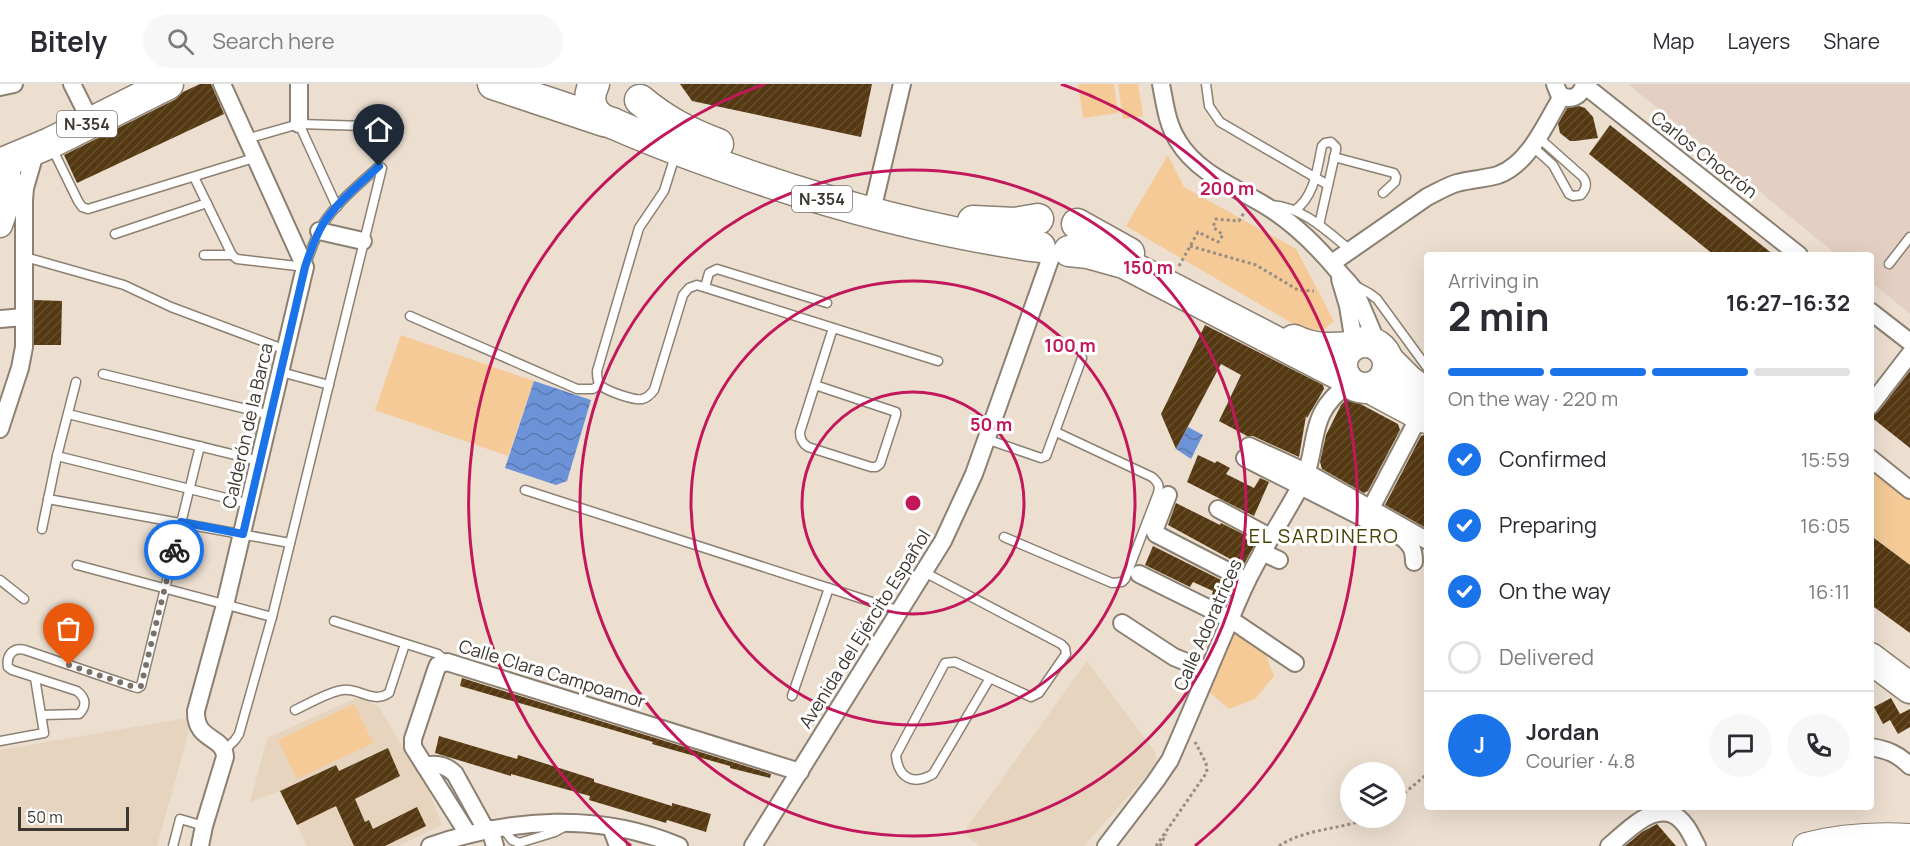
<!DOCTYPE html>
<meta charset="utf-8">
<style>
body{margin:0;font-family:Manrope,sans-serif;background:#f7f7f7;color:#2b2b33;height:100vh;display:flex;flex-direction:column;font-size:22px;white-space:nowrap}
*{box-sizing:border-box;margin:0}
p{font-size:20px;color:#7c7c81}
.icon{flex:none;width:33px;height:33px;fill:none;stroke:currentColor;stroke-width:2;stroke-linecap:round;stroke-linejoin:round}
.map{position:relative;flex:1;overflow:hidden}
.sheet{position:absolute;left:1424px;top:168px;width:450px;height:558px;display:flex;flex-direction:column;background:#fff;border-radius:6px;box-shadow:0 6px 24px #0002}
.sheet>*{flex:none}
.tools{position:absolute;left:1340px;top:678px;display:grid;gap:12px}
.tools a{display:grid;place-items:center;width:66px;height:66px;border-radius:50%;background:#fff;box-shadow:0 6px 24px #0002;font-size:30px}
.scale{position:absolute;left:18px;bottom:15px;width:111px;box-sizing:border-box;padding-left:6px;border:3px solid #3c3731;border-top:0;font-size:16px;line-height:21px;white-space:nowrap;color:#3c3731;-webkit-text-stroke:4px #fff;paint-order:stroke}
.pin{position:absolute;display:grid;place-items:center;width:51px;height:51px;color:#fff;margin:-62px -26px;border-radius:50% 50% 50% 0;rotate:-45deg;box-shadow:0 0 6px #0007}
.pin .icon{rotate:45deg}
.courier{position:absolute;display:grid;place-items:center;width:60px;height:60px;margin:-30px;border:4px solid #1a73e8;border-radius:50%;background:#fff;color:#222;box-shadow:0 2px 8px #0007}
.headline em{font-style:normal;font-weight:700}
.headline div{display:flex;flex-direction:column-reverse}
.headline{display:flex;align-items:center;justify-content:space-between;height:102px;padding:0 24px}
h1{font-size:39px;font-weight:700;line-height:45px}
.bar{display:grid;grid-template-columns:repeat(4,1fr);gap:9px 6px;align-content:center;height:72px;padding:0 24px}
.bar i{height:8px;border-radius:4px;background:#e1e1e2}
.bar .selected{background:#1a73e8}
.bar p{grid-column:span 4}
.line{display:flex;align-items:center;gap:15px;padding:0 24px;border-top:2px solid #e1e1e2}
.line div{flex:1}
.round{display:grid;place-items:center;flex:none;width:63px;height:63px;border-radius:32px;background:#f7f7f7}
ol{padding:0 24px;list-style:none}
li{display:flex;align-items:center;gap:18px;height:66px}
li p{margin-inline-start:auto}
li .icon{padding:6px;border-radius:50%;background:#1a73e8;color:#fff;stroke-width:4}
li:last-child{color:#7c7c81}
li i{width:33px;height:33px;border:3px solid #e1e1e2;border-radius:50%}
header{display:flex;align-items:center;gap:36px;box-sizing:border-box;height:84px;padding:0 30px;background:#fff;border-bottom:2px solid #e1e1e2}
header strong{font-size:28px}
nav{display:flex;gap:33px;margin-inline-start:auto;font-size:21px}
.search{width:420px;height:54px;background:#f7f7f7;display:flex;align-items:center;gap:15px;box-sizing:border-box;padding:0 21px;border-radius:33px;color:#7c7c81;font-size:22px}
.map>svg:first-child{display:block}
.built{fill:#e6d4bf}
.industrial{fill:#e4d0c2}
.green{fill:#f5ca97}
.water{fill:url(#water-waves)}
.building{fill:url(#building-hatch)}
.lines{fill:none;stroke-linecap:round;stroke-linejoin:round}
.lane-casing{stroke:#8b8072;stroke-width:11}
.street-casing{stroke:#8b8072;stroke-width:20}
.secondary-casing{stroke:#8b8072;stroke-width:27}
.primary-casing{stroke:#8b8072;stroke-width:28}
.highway-casing{stroke:#8b8072;stroke-width:33}
.path{stroke:#978e83;stroke-width:3;stroke-dasharray:3 3;stroke-linecap:butt}
.lane{stroke:#fff;stroke-width:8}
.street{stroke:#fff;stroke-width:16}
.secondary{stroke:#fff;stroke-width:24}
.primary{stroke:#fff;stroke-width:26}
.highway{stroke:#fff;stroke-width:30}
.done{stroke:#7a7269;stroke-width:6;stroke-dasharray:0 10.8}
.route{stroke:#1a73e8;stroke-width:8}
.ring{fill:none;stroke:#c2185b;stroke-width:3}
.labels{text-anchor:middle;stroke-width:6;stroke-linejoin:round;paint-order:stroke}
.shield{fill:#fff;stroke:#76736f;stroke-width:1.5}
.shield-label{font-size:16px;font-weight:bold;fill:#3c3731}
.street-label{font-size:18px;fill:#3c3731;stroke:#fff}
.neighbourhood-label{font-size:20px;letter-spacing:1.5px;fill:#444504;stroke:#fff}
.centre{fill:#c2185b;stroke:#fff;stroke-width:3}
.ring-label{font-size:18px;text-anchor:middle;font-weight:bold;fill:#c2185b;stroke:#fff;stroke-width:6;stroke-linejoin:round;paint-order:stroke}
</style>
<header>
<strong>Bitely</strong>
<div class="search"><svg class="icon" aria-label="search" viewBox="0 0 24 24"><circle cx="10" cy="10" r="6"/><path d="M15 15l6 6"/></svg>Search here</div>
<nav><a>Map</a><a>Layers</a><a>Share</a></nav>
</header>
<div class="map">
<svg width="1910" height="762" viewBox="0 0 1910 762">
<defs>
<pattern id="water-waves" width="16" height="10" patternUnits="userSpaceOnUse" patternTransform="scale(1.5)"><rect width="16" height="10" fill="#6c93d8"/><path d="M0 5q4-4 8 0t8 0" fill="none" stroke="#5a79b0"/></pattern>
<pattern id="building-hatch" width="6" height="6" patternUnits="userSpaceOnUse" patternTransform="scale(1.5)"><rect width="6" height="6" fill="#553912"/><path d="M-1 1l2-2M0 6l6-6M5 7l2-2" fill="none" stroke="#664e2c"/></pattern>
</defs>
<rect width="100%" height="100%" fill="#ecdfd0"/>
<!-- built -->
<g class="built">
<polygon points="1087,577 1155,668 1157,680 1084,762 980,762 963,749"/>
<polygon points="358,613 378,622 427,702 442,741 398,762 307,762 280,707 250,718 267,654"/>
<polygon points="193,633 157,762 0,762 0,666"/>
</g>
<!-- industrial -->
<polygon class="industrial" points="1628,0 1910,0 1910,230 1871,198 1870,171 1837,171"/>
<!-- green -->
<g class="green">
<polygon points="1078,0 1114,0 1118,29 1083,34"/>
<polygon points="1118,0 1138,0 1143,32 1123,35"/>
<polygon points="1168,71 1184,103 1296,165 1334,237 1323,246 1302,245 1126,142"/>
<polygon points="401,251 534,297 508,372 375,326"/>
<polygon points="1870,380 1910,413 1910,481 1871,451"/>
<polygon points="1235,547 1266,571 1274,592 1255,615 1229,625 1208,607"/>
<polygon points="354,620 373,659 297,695 278,656"/>
</g>
<!-- water -->
<g class="water">
<polygon points="534,297 591,316 567,397 556,401 505,384"/>
<polygon points="1188,343 1203,351 1191,375 1176,365"/>
</g>
<!-- building -->
<g class="building">
<polygon points="200,0 211,0 224,30 77,99 64,71 176,15 183,8"/>
<polygon points="680,0 872,0 861,53 692,17"/>
<polygon points="1579,22 1585,24 1593,33 1598,54 1575,57 1570,57 1560,49 1558,40 1567,24"/>
<polygon points="1610,41 1774,171 1714,171 1589,70"/>
<polygon points="34,216 62,217 61,261 34,261"/>
<polygon points="1205,241 1323,301 1324,305 1307,334 1306,332 1299,373 1253,352 1247,352 1219,337 1241,291 1221,280 1176,365 1161,330"/>
<polygon points="1910,287 1910,364 1871,333 1878,328"/>
<polygon points="1351,315 1398,340 1400,346 1368,407 1364,409 1322,385 1320,378 1326,351 1341,321 1346,316"/>
<polygon points="1424,351 1426,351 1426,444 1385,421 1421,352"/>
<polygon points="1198,371 1215,379 1217,377 1230,384 1226,390 1254,404 1260,394 1269,398 1254,432 1187,398"/>
<polygon points="1176,419 1220,441 1221,439 1245,451 1244,454 1255,460 1243,482 1168,441"/>
<polygon points="1870,451 1910,481 1910,549 1870,520"/>
<polygon points="1153,462 1233,502 1224,521 1211,514 1213,507 1193,498 1190,503 1145,481"/>
<polygon points="462,594 771,690 770,694 730,684 730,682 652,660 653,658 613,646 460,602"/>
<polygon points="1891,614 1900,630 1910,625 1910,643 1898,650 1890,636 1883,640 1874,623"/>
<polygon points="439,652 517,675 518,671 594,695 594,698 672,722 672,719 711,730 706,748 667,736 666,739 589,716 590,712 511,690 511,692 435,669"/>
<polygon points="388,664 400,692 355,715 365,738 369,736 373,745 417,723 426,742 385,762 354,762 336,722 297,741 280,707 336,681 339,687"/>
<polygon points="1657,740 1676,762 1625,762 1642,748"/>
</g>
<g class="lines">
<defs>
<g id="lane">
<polyline points="1206,0 1209,22 1220,38 1328,101"/>
<polyline points="299,40 337,123"/>
<polyline points="246,55 299,40 399,43"/>
<polyline points="51,62 78,117 82,123 88,125 254,74"/>
<path d="M1532 62 1553 81 1569 110 1573 112 1581 111C1586 105 1588 100 1583 93L1538 53"/>
<path d="M676 69 664 107 639 144 597 287C597 292 597 297 600 301 606 307 635 317 642 315 647 314 651 310 654 306L683 211 689 204 697 201 938 277"/>
<polyline points="1334,73 1394,89 1396,93 1395,98 1383,109"/>
<path d="M194 93 232 171 237 175 305 183C310 168 315 153 323 140 337 118 360 100 379 82L382 84 272 533 239 650 235 656 225 666"/>
<path d="M1271 121C1303 123 1327 147 1350 166"/>
<path d="M1295 126C1315 112 1317 84 1322 62L1325 59 1331 58 1336 63V66L1319 141"/>
<polyline points="115,150 207,119"/>
<polyline points="204,171 232,171"/>
<polyline points="25,173 124,201 171,223 286,266"/>
<polyline points="1889,180 1910,153"/>
<polyline points="1354,201 1369,209 1377,215 1426,282"/>
<polyline points="705,203 709,189 717,185 827,219"/>
<polyline points="410,232 577,305 593,305 599,301"/>
<polyline points="281,288 329,301"/>
<polyline points="103,290 271,331"/>
<path d="M815 301 896 328V331L880 380 876 383H871L808 363C802 359 800 355 800 348L833 244"/>
<polyline points="68,330 260,377"/>
<polyline points="986,355 1041,374 1046,372 1082,274"/>
<polyline points="57,372 250,420"/>
<polyline points="525,406 900,527"/>
<polyline points="48,415 290,459"/>
<polyline points="42,445 57,372 76,298"/>
<path d="M1004 453 1112 499 1122 498 1125 495 1158 409C1160 402 1158 398 1152 393L1056 348"/>
<polyline points="77,481 272,533"/>
<path d="M924 488 1061 560 1065 564 1066 570 1039 609 1031 613 955 578 945 579 896 671C898 694 913 702 933 690L990 594"/>
<polyline points="0,496 24,515"/>
<polyline points="334,537 438,570 447,578"/>
<polyline points="792,612 829,504"/>
<path d="M295 626C308 620 330 607 343 606 360 604 373 620 389 609L405 560"/>
<path d="M42 631 79 630C87 622 86 614 77 607L12 586 8 583C6 571 13 563 25 566L134 603 138 604 141 602 200 362"/>
<polyline points="0,657 44,649 35,594"/>
<polyline points="502,743 512,756 519,759 555,748 566,742"/>
<polyline points="173,762 180,735 204,742"/>
</g>
<g id="street">
<polyline points="72,0 91,38"/>
<polyline points="299,0 299,40"/>
<path d="M1161 0C1165 20 1167 40 1178 57 1197 89 1235 103 1266 122 1294 139 1316 161 1337 186 1343 193 1350 199 1355 207L1378 261"/>
<path d="M1555 0 1559 10C1570 18 1581 13 1584 0"/>
<polyline points="1584,1 1799,171"/>
<polyline points="0,3 14,0"/>
<polyline points="875,114 902,0"/>
<polyline points="319,147 363,157"/>
<path d="M1332 179 1427 113C1437 108 1447 102 1457 99 1471 95 1485 95 1498 91 1529 80 1546 39 1562 12"/>
<polyline points="1340,195 1348,222 1354,259"/>
<polyline points="1870,227 1910,258"/>
<polyline points="0,235 24,233"/>
<polyline points="1870,322 1910,270"/>
<polyline points="0,345 20,284 24,263 24,116 25,104 36,66"/>
<polyline points="1249,362 1306,388 1426,456"/>
<path d="M1245 374 1403 454C1412 462 1414 467 1414 478"/>
<polyline points="1870,374 1910,406"/>
<polyline points="1168,411 1156,442 1154,446 1156,450 1247,497"/>
<polyline points="1371,424 1420,331"/>
<polyline points="1218,425 1270,453"/>
<polyline points="1262,468 1279,476"/>
<polyline points="1139,490 1230,535 1295,579"/>
<polyline points="1122,539 1174,573 1208,587"/>
<path d="M1871 663C1888 666 1898 670 1910 682"/>
<path d="M425 682C437 679 446 681 455 690L486 746"/>
<polyline points="611,743 618,762"/>
<polyline points="490,745 495,762"/>
<polyline points="468,750 413,663 413,655 436,586 438,581 447,578 800,688"/>
<path d="M200 762 204 742 225 673C224 651 195 658 196 627L225 521 305 183 222 0"/>
<path d="M430 762C511 734 599 728 679 762"/>
<polyline points="753,762 943,457 974,390 1052,170"/>
<path d="M1106 762 1155 698 1170 676C1189 633 1207 589 1226 545 1233 529 1240 511 1248 495 1264 463 1283 434 1300 403 1322 361 1303 332 1350 299"/>
<path d="M1609 762C1629 746 1661 709 1685 741 1690 747 1693 755 1697 762"/>
</g>
<path id="secondary" d="M0 141C9 117 13 103 5 78"/>
<path id="primary" d="M1806 762C1840 753 1875 751 1910 753"/>
<g id="highway">
<polyline points="493,0 604,37"/>
<path d="M594 0C585 18 593 34 612 39"/>
<path d="M640 16C665 37 687 48 718 60"/>
<path d="M612 39C648 55 685 69 722 82 825 119 931 148 1040 163"/>
<polyline points="0,80 50,59 168,0"/>
<polyline points="973,137 1015,139 1038,135"/>
<polyline points="1077,140 1129,169"/>
<polyline points="1069,167 1088,169 1124,179 1346,294"/>
<path d="M1294 256C1312 265 1329 265 1349 263"/>
<circle cx="1365" cy="281" r="23"/>
<polyline points="1389,277 1408,296 1426,310"/>
<polyline points="1370,304 1426,334"/>
<polyline points="1870,574 1910,604"/>
</g>
</defs>
<!-- lane casing -->
<use href="#lane" class="lane-casing"/>
<!-- street casing -->
<use href="#street" class="street-casing"/>
<!-- secondary casing -->
<use href="#secondary" class="secondary-casing"/>
<!-- primary casing -->
<use href="#primary" class="primary-casing"/>
<!-- highway casing -->
<use href="#highway" class="highway-casing"/>
<!-- path -->
<g class="path">
<polyline points="1190,162 1256,181 1298,206 1314,207"/>
<polyline points="1179,182 1198,148 1218,158 1223,151 1213,143 1216,135 1239,137 1245,127"/>
<polyline points="1395,717 1426,691"/>
<polyline points="1156,762 1207,688 1206,679 1195,658"/>
<polyline points="1160,762 1166,750"/>
<path d="M1279 762C1306 744 1340 746 1369 734"/>
</g>
<!-- lane -->
<use href="#lane" class="lane"/>
<!-- street -->
<use href="#street" class="street"/>
<!-- secondary -->
<use href="#secondary" class="secondary"/>
<!-- primary -->
<use href="#primary" class="primary"/>
<!-- highway -->
<use href="#highway" class="highway"/>
</g>
<g class="lines">
<!-- done -->
<polyline class="done" points="69,581 134,603 141,602 174,466"/>
<!-- route -->
<path class="route" d="M174 466 181 438 243 450 305 183C310 168 315 153 323 140 337 118 360 100 379 82"/>
</g>
<!-- distance rings -->
<g class="ring">
<circle cx="913" cy="419" r="111"/>
<circle cx="913" cy="419" r="222"/>
<circle cx="913" cy="419" r="333"/>
<path d="M631 762A444 444 0 0 1 765 0M1061 0A444 444 0 0 1 1195 762"/>
</g>
<g class="labels">
<!-- shield labels -->
<g class="shield">
<rect x="57" y="27" width="60" height="26" rx="4.5"/>
<rect x="792" y="102" width="60" height="26" rx="4.5"/>
</g>
<g class="shield-label">
<text x="87" y="46">N-354</text>
<text x="822" y="121">N-354</text>
</g>
<!-- street labels -->
<g class="street-label">
<text transform="translate(1704 71) rotate(38)" y="6">Carlos Chocrón</text>
<text transform="translate(248 342) rotate(-77)" y="6">Calderón de la Barca</text>
<text transform="translate(1208 541) rotate(-66)" y="6">Calle Adoratrices</text>
<text transform="translate(865 545) rotate(-58)" y="6">Avenida del Ejército Español</text>
<text transform="translate(552 590) rotate(17)" y="6">Calle Clara Campoamor</text>
</g>
<!-- neighbourhood labels -->
<g class="neighbourhood-label">
<text x="1324" y="459">EL SARDINERO</text>
</g>
</g>
<circle cx="913" cy="419" r="9" class="centre"/>
<g class="ring-label">
<text x="1227" y="111">200 m</text>
<text x="1148" y="190">150 m</text>
<text x="1070" y="268">100 m</text>
<text x="991" y="347">50 m</text>
</g>
</svg>
<div class="tools">
<a><svg class="icon" aria-label="layers" viewBox="0 0 24 24"><path d="M12 4l9 5-9 5-9-5zM3 14l9 5 9-5"/></svg></a>
</div>
<div class="scale">50 m</div>
<div class="pin" style="left:69px;top:581px;background:#ea580c"><svg class="icon" aria-label="bag" viewBox="0 0 24 24"><path d="M5 8h14l-1 12H6zM9 8a3 3 0 0 1 6 0"/></svg></div>
<div class="pin" style="left:379px;top:82px;background:#1f2937"><svg class="icon" aria-label="home" viewBox="0 0 24 24"><path d="M3 11l9-7 9 7M6 9v11h12V9"/></svg></div>
<div class="courier" style="left:174px;top:466px"><svg class="icon" aria-label="bike" viewBox="0 0 24 24"><circle cx="6" cy="16" r="4"/><circle cx="18" cy="16" r="4"/><path d="M6 16l4-8h5l3 8M10 8l3 8H6M13 5h3"/></svg></div>
<section class="sheet">
<div class="headline"><div><h1>2 min</h1><p>Arriving in</p></div><em>16:27–16:32</em></div>
<div class="bar"><i class="selected"></i><i class="selected"></i><i class="selected"></i><i></i><p>On the way · 220 m</p></div>
<ol>
<li><svg class="icon" aria-label="check" viewBox="0 0 24 24"><path d="M5 12l5 5 9-10"/></svg>Confirmed<p>15:59</p></li>
<li><svg class="icon" aria-label="check" viewBox="0 0 24 24"><path d="M5 12l5 5 9-10"/></svg>Preparing<p>16:05</p></li>
<li><svg class="icon" aria-label="check" viewBox="0 0 24 24"><path d="M5 12l5 5 9-10"/></svg>On the way<p>16:11</p></li>
<li><i></i>Delivered</li>
</ol>
<div class="line" style="height:108px"><b class="round" style="background:#1a73e8;color:#fff">J</b><div><b>Jordan</b><p>Courier · 4.8</p></div><a class="round"><svg class="icon" aria-label="chat" viewBox="0 0 24 24"><path d="M4 5h16v11H9l-5 4z"/></svg></a><a class="round"><svg class="icon" aria-label="phone" viewBox="0 0 24 24"><path d="M5 4h4l2 5-3 2q2 4 5 5l2-3 5 2v4C11 20 4 13 5 4z"/></svg></a></div>
</section>
</div>
